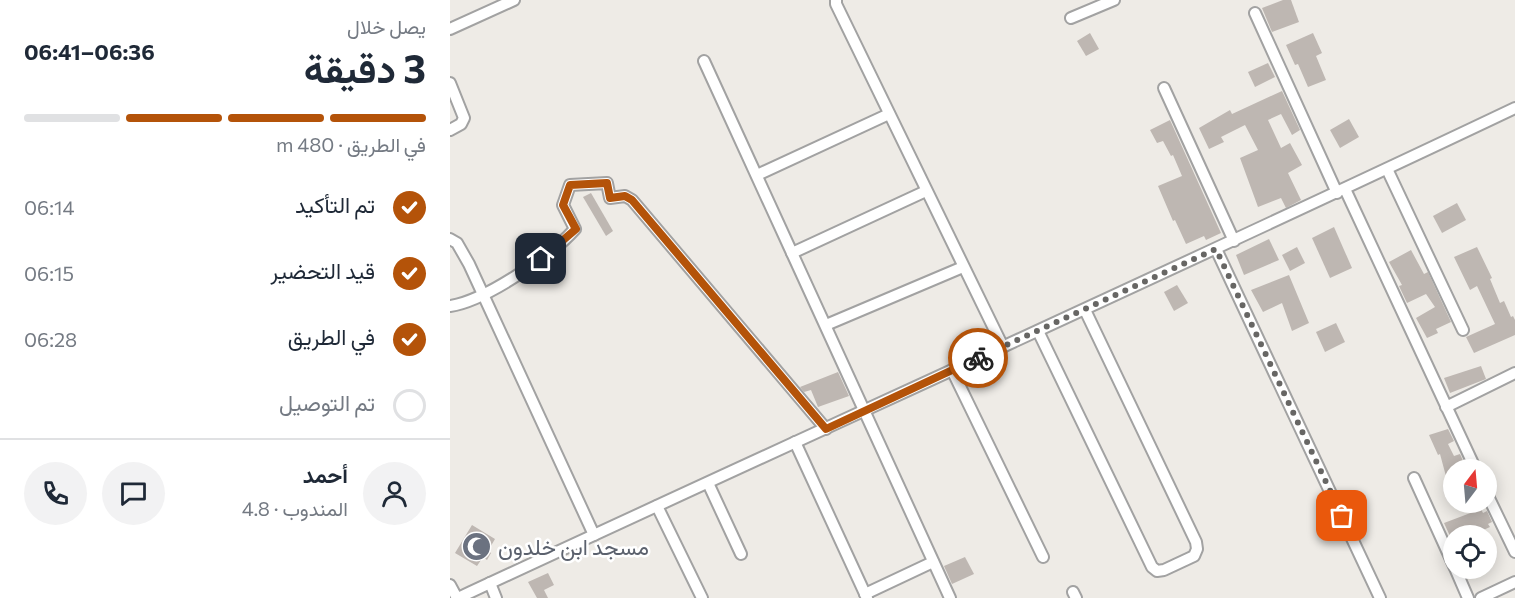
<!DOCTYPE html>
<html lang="ar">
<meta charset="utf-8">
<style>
body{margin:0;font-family:Commissioner,Vazirmatn,sans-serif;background:#f2f2f3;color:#1f2937;direction:rtl;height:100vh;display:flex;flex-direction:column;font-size:22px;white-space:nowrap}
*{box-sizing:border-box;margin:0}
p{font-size:20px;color:#747a83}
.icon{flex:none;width:33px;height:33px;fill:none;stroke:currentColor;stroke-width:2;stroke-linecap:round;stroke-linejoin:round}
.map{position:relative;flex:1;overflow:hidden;direction:ltr}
.side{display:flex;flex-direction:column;background:#fff;width:450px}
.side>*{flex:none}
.needle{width:39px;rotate:16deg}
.tools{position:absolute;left:993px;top:459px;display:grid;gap:12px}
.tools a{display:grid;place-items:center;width:54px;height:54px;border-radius:50%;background:#fff;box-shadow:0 3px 15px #0003;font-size:30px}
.pin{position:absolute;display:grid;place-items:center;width:51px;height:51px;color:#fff;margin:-26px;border-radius:12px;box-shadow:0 3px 9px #0006}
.courier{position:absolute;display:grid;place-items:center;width:60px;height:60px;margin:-30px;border:4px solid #b45309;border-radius:50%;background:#fff;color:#222;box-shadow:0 2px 8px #0007}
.head em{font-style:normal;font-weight:700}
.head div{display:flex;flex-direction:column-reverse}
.head{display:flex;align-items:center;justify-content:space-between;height:102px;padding:0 24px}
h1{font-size:39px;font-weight:700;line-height:45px}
.bar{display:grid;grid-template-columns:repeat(4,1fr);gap:9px 6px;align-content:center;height:72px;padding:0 24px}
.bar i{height:8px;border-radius:4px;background:#e0e1e3}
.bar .selected{background:#b45309}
.bar p{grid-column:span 4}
.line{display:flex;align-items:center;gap:15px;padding:0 24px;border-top:2px solid #e0e1e3}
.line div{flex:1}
.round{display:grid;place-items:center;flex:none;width:63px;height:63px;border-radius:32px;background:#f2f2f3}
ol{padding:0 24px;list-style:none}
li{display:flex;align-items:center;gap:18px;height:66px}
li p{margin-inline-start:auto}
li .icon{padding:6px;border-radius:50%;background:#b45309;color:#fff;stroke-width:4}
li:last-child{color:#747a83}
li i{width:33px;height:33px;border:3px solid #e0e1e3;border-radius:50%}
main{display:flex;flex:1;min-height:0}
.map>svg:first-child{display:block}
.building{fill:#beb7b2}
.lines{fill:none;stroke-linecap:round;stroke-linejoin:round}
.minor-casing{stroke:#a2a2a2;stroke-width:14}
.minor{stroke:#fff;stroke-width:10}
.done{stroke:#676664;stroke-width:6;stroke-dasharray:0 10.8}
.route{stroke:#b45309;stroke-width:8}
.labels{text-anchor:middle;stroke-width:5;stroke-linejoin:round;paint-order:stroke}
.worship-label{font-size:22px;fill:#5b616d;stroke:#fff;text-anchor:start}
</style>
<main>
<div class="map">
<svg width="1065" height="598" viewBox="0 0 1065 598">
<rect width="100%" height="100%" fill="#eeebe6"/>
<!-- building -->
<g class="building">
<polygon points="833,0 841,0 849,22 822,32 812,8"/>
<polygon points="640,33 649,49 636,56 627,41"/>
<polygon points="863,33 872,53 866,56 876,80 858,87 848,64 845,65 836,45"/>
<polygon points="818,63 825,77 805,87 798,72"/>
<polygon points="832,91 850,130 842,135 831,114 818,120 831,148 840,143 852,165 838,173 851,200 836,208 831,198 808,207 790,158 808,150 795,125 771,137 774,142 759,149 749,128 780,110 782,114"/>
<polygon points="899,119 909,137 890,148 880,130"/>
<polygon points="720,120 771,233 756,240 754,236 736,244 725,220 723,221 708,186 732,176 723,155 721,156 713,141 707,143 700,130"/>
<polygon points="141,193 163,231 156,236 133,197"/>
<polygon points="1007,203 1016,220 992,233 983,216"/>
<polygon points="884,227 902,268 880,278 862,238"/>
<polygon points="819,239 829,260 794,275 786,255"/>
<polygon points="847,247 855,263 840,271 832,255"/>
<polygon points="1027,247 1042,278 1040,279 1050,303 1054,301 1061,317 1063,316 1065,320 1065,335 1024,353 1016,337 1045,324 1027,286 1020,290 1004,257"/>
<polygon points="961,250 974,274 978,272 1001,322 986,329 988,333 977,338 966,318 985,307 976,294 957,303 949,286 952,285 939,262"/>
<polygon points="839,275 859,323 842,331 832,303 813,312 801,290"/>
<polygon points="727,285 738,303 724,311 714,292"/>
<polygon points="886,323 895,342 875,352 866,332"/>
<polygon points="1031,366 1036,379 1000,393 994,378"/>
<polygon points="388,372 399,396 368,407 361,390 354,392 350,387"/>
<polygon points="998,429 1004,441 998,444 1004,456 1010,454 1017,470 1004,470 1004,477 997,480 990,454 988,455 979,435"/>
<polygon points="1031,509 1033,513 1037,511 1042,522 1038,524 1040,527 1020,536 1000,536 994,523"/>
<polygon points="22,525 45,539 38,551 41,553 37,560 33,557 27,566 5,553"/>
<polygon points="515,557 524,574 502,584 494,566"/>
<polygon points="98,573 104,585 94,590 98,598 87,598 78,582"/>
</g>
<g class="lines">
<defs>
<g id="minor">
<polyline points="386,0 386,4 553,347"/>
<polyline points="805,13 887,193"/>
<polyline points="621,18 664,0"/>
<polyline points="0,29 64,0"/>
<polyline points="254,61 342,253 476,191"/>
<polyline points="0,83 14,118 11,124 0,130"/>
<polyline points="714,88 784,241"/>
<polyline points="937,169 1013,330"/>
<polyline points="307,175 439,114"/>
<polyline points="895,189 1026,470"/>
<polyline points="0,239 7,243 19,264 144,535"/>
<polyline points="766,249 930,598"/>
<polyline points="342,253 500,598"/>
<path d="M0 306C35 301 102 255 125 229L113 205 120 185 157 183 160 198 175 196 182 200 376 429"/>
<polyline points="376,325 513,267"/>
<polyline points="588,331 702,567 707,571 714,570 744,556 747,549 746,542 635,310"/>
<polyline points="502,370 593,557"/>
<polyline points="996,407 1065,373"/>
<polyline points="345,442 417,598"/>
<polyline points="964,478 1004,566"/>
<polyline points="258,483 291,554"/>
<polyline points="1036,492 1065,552"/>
<polyline points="207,506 252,598"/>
<polyline points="1005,568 1018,598"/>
<polyline points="40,583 46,598"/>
<polyline points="0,585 7,598"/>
<polyline points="623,592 626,598"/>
<polyline points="415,594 483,562"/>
<path d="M8 598C360 434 714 275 1065 108"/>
<polyline points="1031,598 1065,582"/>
</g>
</defs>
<!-- minor casing -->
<use href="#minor" class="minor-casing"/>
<!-- minor -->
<use href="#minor" class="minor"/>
</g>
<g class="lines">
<!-- done -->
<polyline class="done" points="528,358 766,249 892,516"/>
<!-- route -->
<polyline class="route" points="91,259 126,229 113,205 120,185 157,183 160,198 175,196 182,200 376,429 528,358"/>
</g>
<!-- icons -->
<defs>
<symbol id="mosque-disc" viewBox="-11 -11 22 22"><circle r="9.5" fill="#6b7280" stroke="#fff"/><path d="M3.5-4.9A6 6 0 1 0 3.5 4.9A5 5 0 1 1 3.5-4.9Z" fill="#fff"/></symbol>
</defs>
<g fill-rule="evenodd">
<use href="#mosque-disc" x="10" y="530" width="33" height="33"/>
</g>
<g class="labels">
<!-- worship labels -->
<g class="worship-label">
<text x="48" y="555">مسجد ابن خلدون</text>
</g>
</g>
</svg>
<div class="tools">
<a><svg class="needle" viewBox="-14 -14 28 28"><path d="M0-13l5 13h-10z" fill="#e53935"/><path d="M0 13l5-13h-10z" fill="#747a83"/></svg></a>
<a><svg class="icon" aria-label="locate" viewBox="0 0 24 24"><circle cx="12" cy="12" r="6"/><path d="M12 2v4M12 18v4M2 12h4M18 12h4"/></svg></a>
</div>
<div class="pin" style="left:892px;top:516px;background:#ea580c"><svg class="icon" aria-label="bag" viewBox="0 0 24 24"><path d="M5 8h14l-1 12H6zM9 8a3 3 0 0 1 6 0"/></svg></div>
<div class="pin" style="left:91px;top:259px;background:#1f2937"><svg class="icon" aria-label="home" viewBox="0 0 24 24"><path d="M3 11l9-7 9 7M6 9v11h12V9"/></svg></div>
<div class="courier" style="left:528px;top:358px"><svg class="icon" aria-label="bike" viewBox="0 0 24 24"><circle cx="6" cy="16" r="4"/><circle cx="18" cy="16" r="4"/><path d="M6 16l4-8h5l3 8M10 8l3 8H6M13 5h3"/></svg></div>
</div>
<section class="side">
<div class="head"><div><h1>3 دقيقة</h1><p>يصل خلال</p></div><em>06:36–06:41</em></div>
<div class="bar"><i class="selected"></i><i class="selected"></i><i class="selected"></i><i></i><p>في الطريق · 480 m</p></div>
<ol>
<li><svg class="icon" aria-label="check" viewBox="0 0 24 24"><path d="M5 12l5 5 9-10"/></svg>تم التأكيد<p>06:14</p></li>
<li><svg class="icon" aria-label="check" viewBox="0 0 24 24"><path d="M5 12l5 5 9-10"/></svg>قيد التحضير<p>06:15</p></li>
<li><svg class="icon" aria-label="check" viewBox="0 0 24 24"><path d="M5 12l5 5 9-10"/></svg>في الطريق<p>06:28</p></li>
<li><i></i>تم التوصيل</li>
</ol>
<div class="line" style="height:108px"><a class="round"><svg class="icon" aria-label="person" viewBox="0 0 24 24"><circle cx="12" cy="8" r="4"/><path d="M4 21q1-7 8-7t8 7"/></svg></a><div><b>أحمد</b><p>المندوب · 4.8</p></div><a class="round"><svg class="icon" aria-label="chat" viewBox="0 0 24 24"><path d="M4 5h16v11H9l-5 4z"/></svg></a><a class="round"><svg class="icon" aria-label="phone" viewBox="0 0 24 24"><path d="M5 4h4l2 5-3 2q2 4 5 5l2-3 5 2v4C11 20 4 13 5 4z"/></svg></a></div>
</section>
</main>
